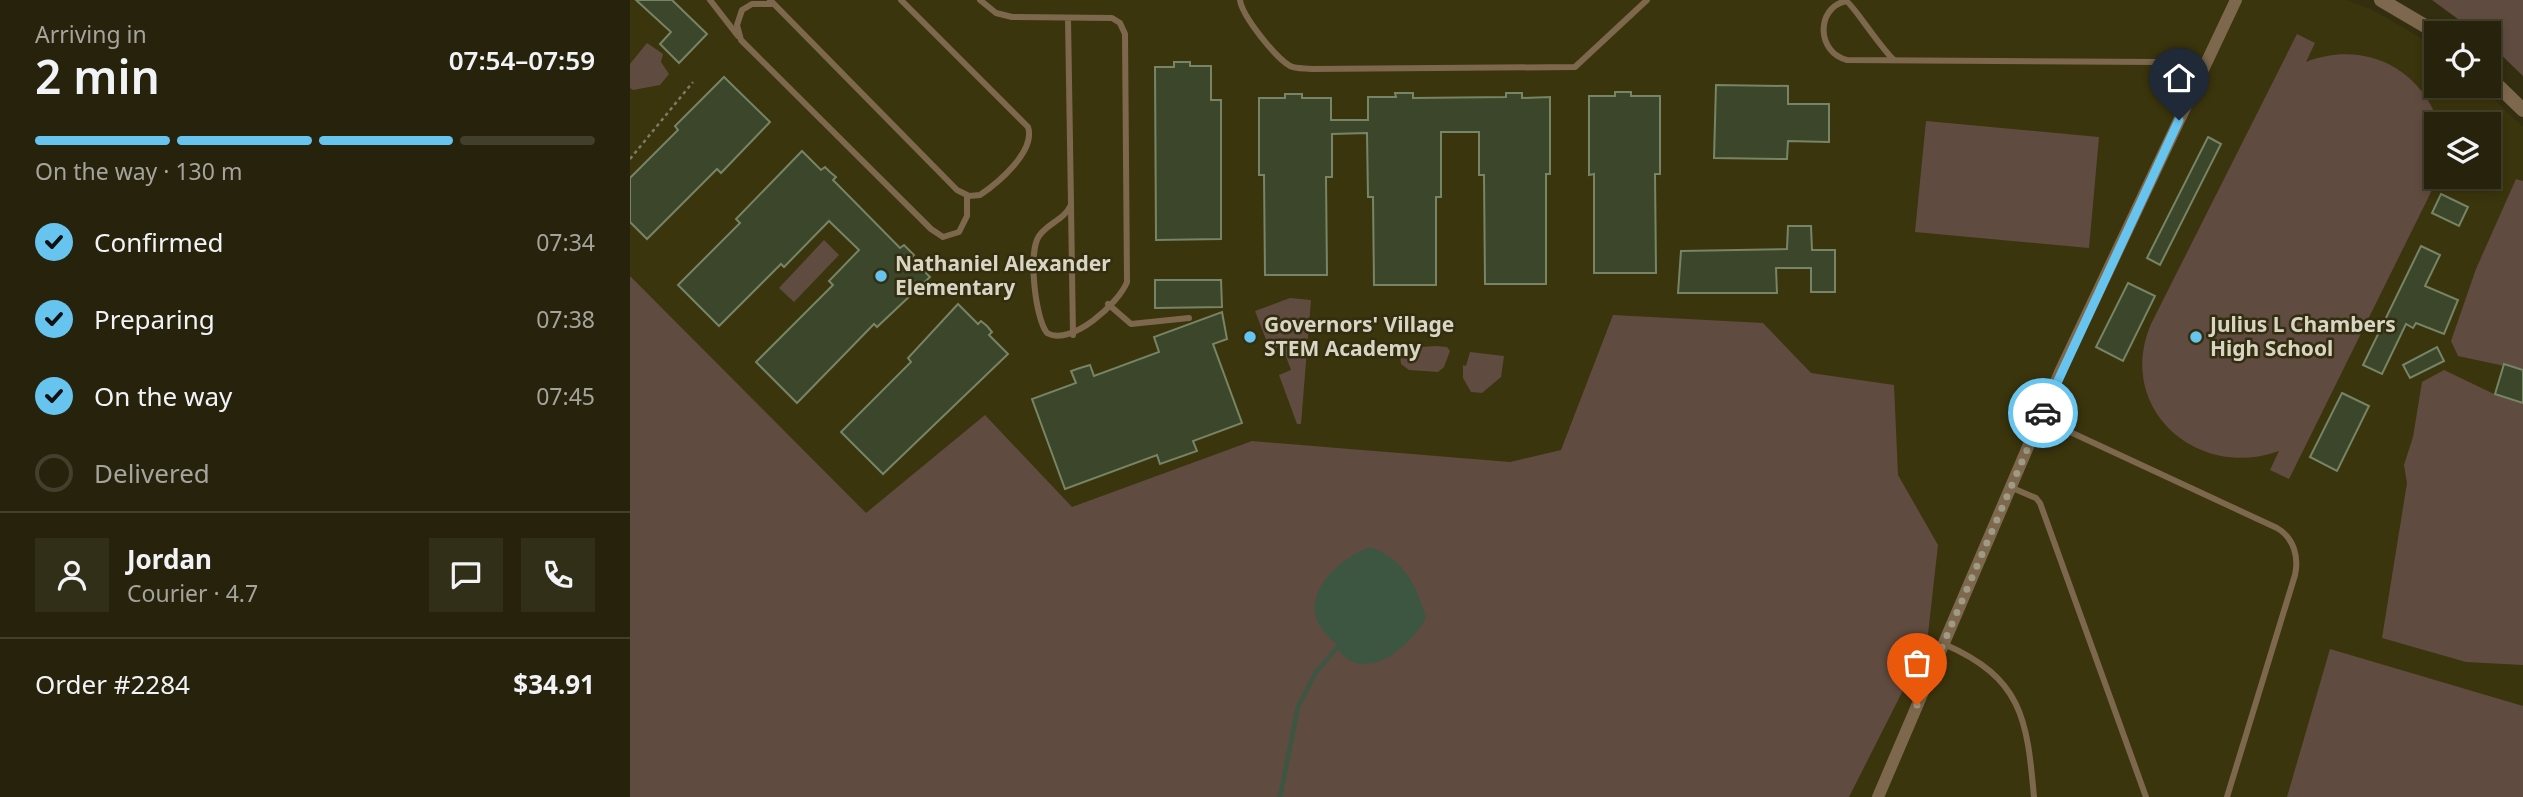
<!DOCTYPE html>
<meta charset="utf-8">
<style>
body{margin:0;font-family:"Noto Sans",sans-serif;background:#322f19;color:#f1f3f6;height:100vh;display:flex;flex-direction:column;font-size:26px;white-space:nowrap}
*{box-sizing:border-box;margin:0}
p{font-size:23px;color:#a4a49d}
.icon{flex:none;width:38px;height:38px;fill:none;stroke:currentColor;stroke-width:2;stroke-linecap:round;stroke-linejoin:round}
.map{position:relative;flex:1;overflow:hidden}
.sheet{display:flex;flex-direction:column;background:#26220b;width:630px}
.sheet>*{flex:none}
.fabs{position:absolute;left:1794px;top:21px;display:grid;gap:14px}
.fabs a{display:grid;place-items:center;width:77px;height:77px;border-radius:0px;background:#26220b;box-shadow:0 4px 10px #0003,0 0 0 2px #423f2c;font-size:35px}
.pin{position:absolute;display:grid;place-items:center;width:60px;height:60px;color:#fff;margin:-72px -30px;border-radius:50% 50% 50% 0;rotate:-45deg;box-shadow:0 0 7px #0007}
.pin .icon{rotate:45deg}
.courier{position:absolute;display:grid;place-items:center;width:70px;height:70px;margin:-35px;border:5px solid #66c4ef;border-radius:50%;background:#fff;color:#222;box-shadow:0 2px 9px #0007}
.summary em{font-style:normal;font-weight:600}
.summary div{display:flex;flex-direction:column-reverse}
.summary{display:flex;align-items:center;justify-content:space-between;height:119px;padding:0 35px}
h1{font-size:46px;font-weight:600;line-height:52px}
.bar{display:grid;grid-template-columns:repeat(4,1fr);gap:10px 7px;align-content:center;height:84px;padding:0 35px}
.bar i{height:9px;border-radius:5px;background:#423f2c}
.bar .active{background:#66c4ef}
.bar p{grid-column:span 4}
.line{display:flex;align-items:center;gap:18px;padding:0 35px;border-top:2px solid #423f2c}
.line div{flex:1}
.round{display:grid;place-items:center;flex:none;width:74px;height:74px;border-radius:0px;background:#322f19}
ol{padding:0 35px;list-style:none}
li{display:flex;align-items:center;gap:21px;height:77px}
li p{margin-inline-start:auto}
li .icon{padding:7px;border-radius:50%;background:#66c4ef;color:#111;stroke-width:4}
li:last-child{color:#a4a49d}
li i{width:38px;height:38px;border:4px solid #423f2c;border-radius:50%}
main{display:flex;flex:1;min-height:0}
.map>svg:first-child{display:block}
.built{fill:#3b350d;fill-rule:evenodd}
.green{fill:#604b40}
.water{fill:#3c5642}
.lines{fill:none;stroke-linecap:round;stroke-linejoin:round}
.stream{stroke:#3c5642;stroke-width:4.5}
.building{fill:#3b462a;stroke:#778465;stroke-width:2}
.path{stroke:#7f7b62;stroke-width:2.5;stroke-dasharray:3.5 3.5;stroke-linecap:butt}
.service{stroke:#7d684d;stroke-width:6}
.minor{stroke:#7d684d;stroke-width:12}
.tertiary{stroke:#7d684d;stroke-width:14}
.done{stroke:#9e9b85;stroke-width:7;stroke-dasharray:0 12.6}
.route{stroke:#66c4ef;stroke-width:9}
.poi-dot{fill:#66c4ef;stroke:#332e0f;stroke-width:2.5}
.labels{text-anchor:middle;stroke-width:5;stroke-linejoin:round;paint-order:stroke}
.poi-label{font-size:21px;font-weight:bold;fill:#d8d5c4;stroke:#332e0f;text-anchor:start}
</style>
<main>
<section class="sheet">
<div class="summary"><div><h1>2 min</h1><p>Arriving in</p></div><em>07:54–07:59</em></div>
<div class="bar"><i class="active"></i><i class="active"></i><i class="active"></i><i></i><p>On the way · 130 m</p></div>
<ol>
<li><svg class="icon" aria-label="check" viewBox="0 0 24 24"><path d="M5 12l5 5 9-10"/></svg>Confirmed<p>07:34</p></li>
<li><svg class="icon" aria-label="check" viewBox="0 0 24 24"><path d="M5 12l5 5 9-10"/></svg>Preparing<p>07:38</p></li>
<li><svg class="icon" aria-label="check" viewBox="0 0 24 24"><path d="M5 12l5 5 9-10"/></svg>On the way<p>07:45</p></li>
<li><i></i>Delivered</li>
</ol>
<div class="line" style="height:126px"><a class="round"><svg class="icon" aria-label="person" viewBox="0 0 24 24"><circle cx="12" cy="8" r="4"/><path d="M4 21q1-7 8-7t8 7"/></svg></a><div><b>Jordan</b><p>Courier · 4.7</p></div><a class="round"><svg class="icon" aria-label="chat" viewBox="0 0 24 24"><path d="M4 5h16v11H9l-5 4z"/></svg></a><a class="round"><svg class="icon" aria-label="phone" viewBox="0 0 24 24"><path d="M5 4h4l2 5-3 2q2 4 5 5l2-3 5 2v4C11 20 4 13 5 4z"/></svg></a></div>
<div class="line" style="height:91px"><div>Order #2284</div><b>$34.91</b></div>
</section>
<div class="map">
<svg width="1893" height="797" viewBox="0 0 1893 797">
<rect width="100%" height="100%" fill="#332e0f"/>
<!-- built -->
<path class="built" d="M0 0H1717L1743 10 1806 47V86H1850L1893 127V797H0ZM1806 124H1858V177H1806Z"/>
<!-- green -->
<g class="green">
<polygon points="1802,0 1893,0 1893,76 1859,43 1858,33 1847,33"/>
<path d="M1667 34 1685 43 1676 62C1733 40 1790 67 1809 124H1806L1805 184 1659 479 1640 470 1649 451C1567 481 1485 408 1521 324Z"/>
<polygon points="17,43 33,54 31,62 39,74 30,85 3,90 0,88 0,64"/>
<polygon points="1296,121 1469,137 1459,248 1285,232"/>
<polygon points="1886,179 1893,181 1893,370 1828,356 1821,341 1846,269"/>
<polygon points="194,240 209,255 164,302 149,288"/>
<polygon points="0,276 236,513 355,415 442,507 622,441 880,462 931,450 983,315 1133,323 1181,373 1264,385 1268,475 1308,545 1297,643 1219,797 0,797"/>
<polygon points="660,298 681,300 671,424 667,424 649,375 661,370 652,346 640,350 625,311"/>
<polygon points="807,346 817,347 820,351 814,367 808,372 779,370 771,364 770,353 774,348"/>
<polygon points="840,352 874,356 871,377 852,393 841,392 833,378 833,365 836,366"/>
<polygon points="1814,370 1864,394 1893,401 1893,665 1836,662 1752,638 1777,483 1774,465 1783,437 1792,382"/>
<polygon points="1700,649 1893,706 1893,797 1657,797"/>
</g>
<!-- water -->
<path class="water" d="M741 547C773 559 787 585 796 618 783 643 738 685 710 652 708 649 707 646 705 643 696 634 687 627 685 612 681 583 717 554 741 547Z"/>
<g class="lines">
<!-- stream -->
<polyline class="stream" points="650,797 668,707 686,672 712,642"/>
</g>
<!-- building -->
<g class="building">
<polygon points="6,0 42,0 77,34 49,63 30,44 41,32"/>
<polygon points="544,62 560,62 560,66 581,66 581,100 591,100 591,239 526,240 525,67 544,67"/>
<polygon points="94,77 140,122 91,173 87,169 17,239 0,222 0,178 48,130 45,126"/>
<polygon points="1086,85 1158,86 1158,104 1199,104 1199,142 1158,141 1157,159 1084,158"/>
<polygon points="985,92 1001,92 1001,96 1030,96 1030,174 1025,174 1026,273 964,273 964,174 959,175 959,96 985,96"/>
<polygon points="765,93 783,93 783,98 876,97 876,93 892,93 892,98 920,97 920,174 916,174 916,284 855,284 854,175 849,175 849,132 811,132 811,197 806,197 806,285 744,285 743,197 738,197 737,133 702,134 702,177 696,177 697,275 635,275 634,175 629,175 629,98 655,98 655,94 672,94 672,98 701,98 701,120 738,120 738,97 766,97"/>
<polygon points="1578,137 1591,144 1530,265 1517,258"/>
<polygon points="172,151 191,170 195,167 200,172 206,177 203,180 270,248 274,245 284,255 281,258 300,277 247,327 244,324 167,403 126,362 203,285 199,281 229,250 199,221 154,267 151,264 89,326 48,285 110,223 106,219"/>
<polygon points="1811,194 1838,207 1829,226 1802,213"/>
<polygon points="1158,226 1181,226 1182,250 1205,250 1205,292 1181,292 1181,268 1146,268 1147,293 1048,293 1051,251 1157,249"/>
<polygon points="1791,246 1810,255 1795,286 1828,300 1814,334 1786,323 1783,328 1776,324 1752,374 1733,365"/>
<polygon points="525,280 591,280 592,307 525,308"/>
<polygon points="1498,283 1525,296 1493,361 1466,347"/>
<polygon points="328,304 348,324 351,321 357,326 362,332 359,335 378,354 253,474 211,432 281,362 278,358"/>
<polygon points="592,312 597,339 583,344 612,423 563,441 567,451 530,464 527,455 435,489 402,399 446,383 441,371 450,368 460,365 464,376 529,352 524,337"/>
<polygon points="1807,347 1814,361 1780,378 1773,365"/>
<polygon points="1874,364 1893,370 1893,403 1865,394"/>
<polygon points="1712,393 1739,406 1707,471 1680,457"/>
</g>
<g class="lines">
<!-- path -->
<polyline class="path" points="0,159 63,82"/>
<!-- service -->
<g class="service">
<polyline points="80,0 108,36"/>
<path d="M140 0 327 190 339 196 350 195C368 183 406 151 398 127L271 0"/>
<path d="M350 0 366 13 382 17 482 18 490 23 495 34 497 282C489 303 441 347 417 333 405 318 398 252 409 236 418 223 434 220 441 205L438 18"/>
<path d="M610 0C612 16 645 57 660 66 666 69 675 68 682 69L945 67 1017 0"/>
<polyline points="143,4 122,4 112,10 107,25 111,40 301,229 313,237 329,232 337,216 337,196"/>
<path d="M1264 60C1251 49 1222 3 1216 1 1185 8 1187 53 1217 60L1528 62 1549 66 1570 77"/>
<polyline points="441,206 443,335"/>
<polyline points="478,304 501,324 559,318"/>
<path d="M1410 418 1647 528C1664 538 1669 557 1665 575L1597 797"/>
<polyline points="1380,487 1406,498 1410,503 1516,797"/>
<path d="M1314 644C1392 678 1397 718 1404 797"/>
</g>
<!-- minor -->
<polyline class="minor" points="1248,797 1430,372 1606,0"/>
<!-- tertiary -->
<g class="tertiary">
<polyline points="1751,0 1807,33"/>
<polyline points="1858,76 1893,110"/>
</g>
</g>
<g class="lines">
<!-- done -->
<polyline class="done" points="1287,705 1413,413"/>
<!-- route -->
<polyline class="route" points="1413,413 1549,120"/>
</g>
<!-- markers -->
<g class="poi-dot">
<circle cx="251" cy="276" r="7"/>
<circle cx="620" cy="337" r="7"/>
<circle cx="1566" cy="337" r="7"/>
</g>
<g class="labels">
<!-- poi labels -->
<g class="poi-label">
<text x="265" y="271">Nathaniel Alexander<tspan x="265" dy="24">Elementary</tspan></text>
<text x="634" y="332">Governors' Village<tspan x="634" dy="24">STEM Academy</tspan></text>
<text x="1580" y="332">Julius L Chambers<tspan x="1580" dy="24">High School</tspan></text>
</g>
</g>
</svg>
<div class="fabs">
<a><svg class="icon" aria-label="locate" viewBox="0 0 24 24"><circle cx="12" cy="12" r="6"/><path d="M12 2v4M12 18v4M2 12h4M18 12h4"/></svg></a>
<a><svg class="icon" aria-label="layers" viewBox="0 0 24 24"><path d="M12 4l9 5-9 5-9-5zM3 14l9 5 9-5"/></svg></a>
</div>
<div class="pin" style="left:1287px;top:705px;background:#ea580c"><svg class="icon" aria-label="bag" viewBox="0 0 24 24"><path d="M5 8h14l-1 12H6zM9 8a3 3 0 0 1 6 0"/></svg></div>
<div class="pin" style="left:1549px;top:120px;background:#1f2937"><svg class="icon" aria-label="home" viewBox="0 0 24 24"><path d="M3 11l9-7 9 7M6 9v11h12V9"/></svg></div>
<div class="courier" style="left:1413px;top:413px"><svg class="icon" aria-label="car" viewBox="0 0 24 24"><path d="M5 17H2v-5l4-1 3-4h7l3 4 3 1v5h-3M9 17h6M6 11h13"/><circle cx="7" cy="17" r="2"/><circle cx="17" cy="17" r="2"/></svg></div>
</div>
</main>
